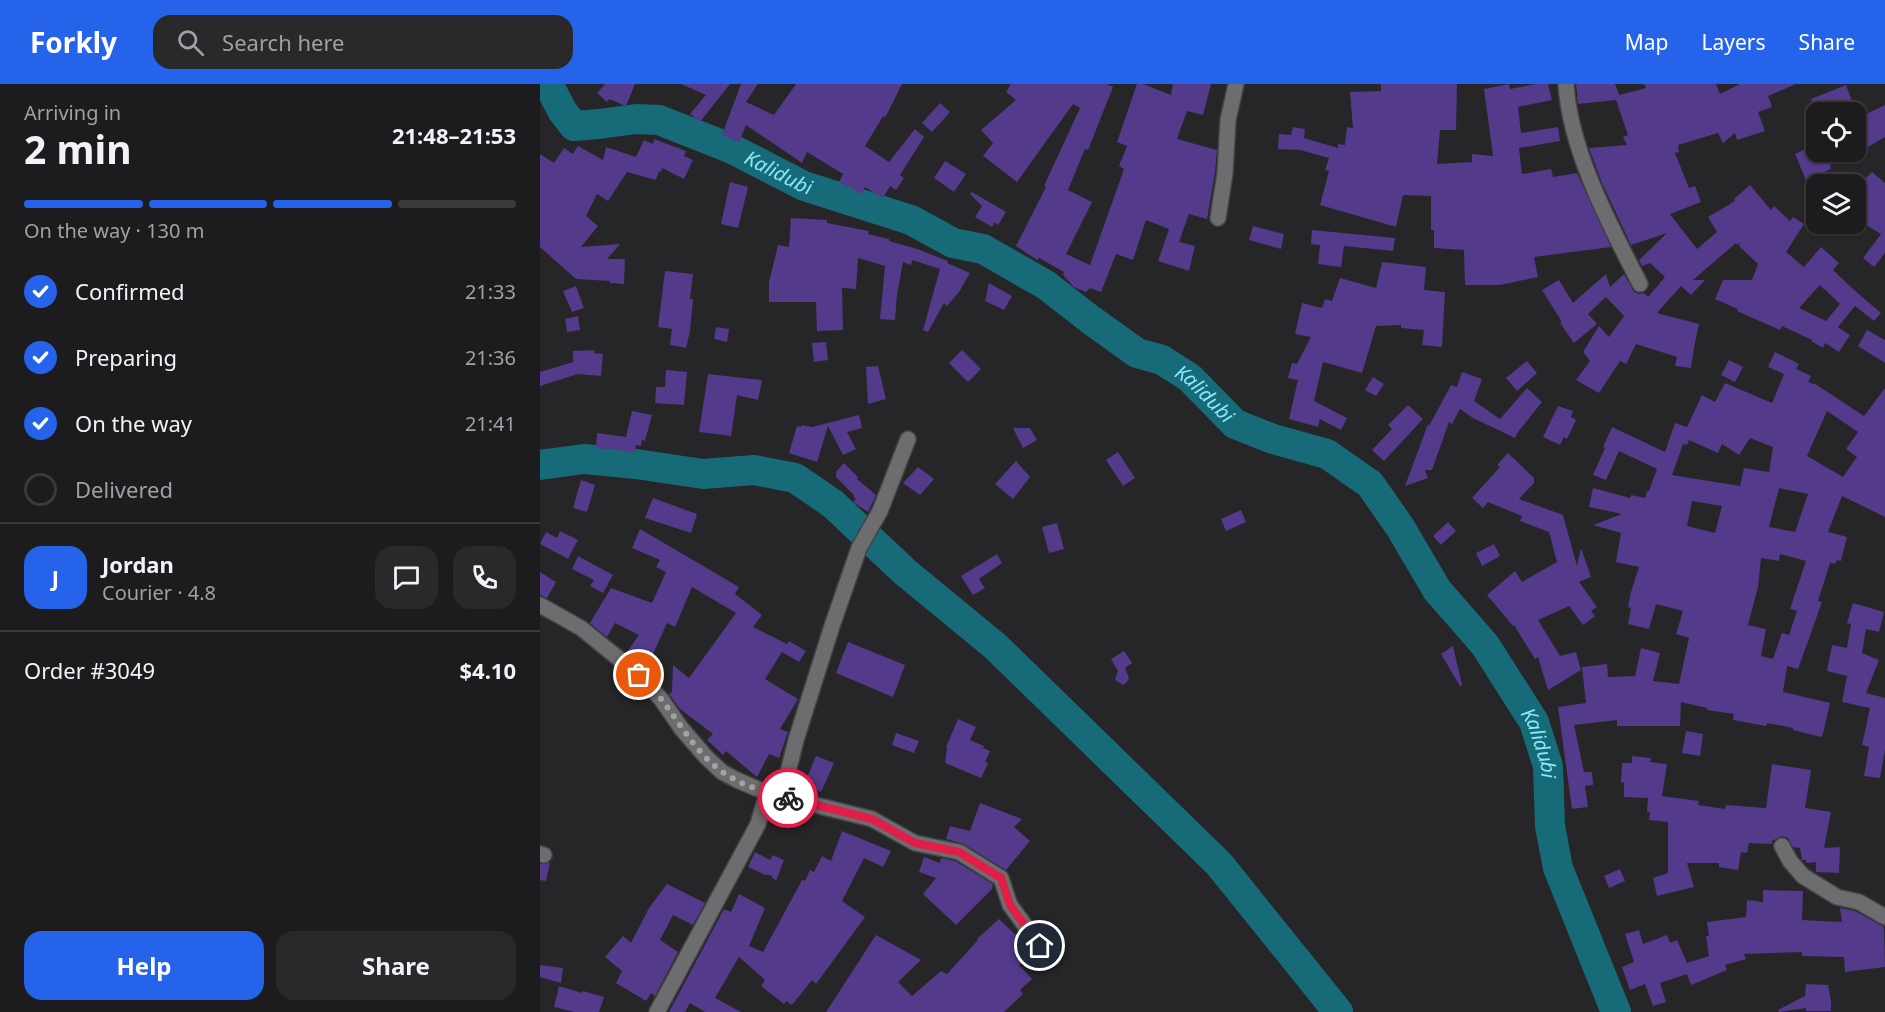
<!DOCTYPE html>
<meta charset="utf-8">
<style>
body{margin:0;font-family:"Noto Sans",sans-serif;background:#29292b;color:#f1f3f6;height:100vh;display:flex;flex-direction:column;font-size:22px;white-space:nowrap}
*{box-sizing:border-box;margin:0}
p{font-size:20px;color:#a0a1a4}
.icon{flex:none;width:33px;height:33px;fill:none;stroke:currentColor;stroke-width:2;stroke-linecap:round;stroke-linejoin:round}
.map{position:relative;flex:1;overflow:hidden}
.panel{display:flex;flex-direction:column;background:#1c1c1e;width:540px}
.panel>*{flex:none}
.controls{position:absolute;left:1266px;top:18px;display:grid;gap:12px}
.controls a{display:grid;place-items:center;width:60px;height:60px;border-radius:12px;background:#1c1c1e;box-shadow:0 2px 4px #0004,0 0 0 2px #3a3a3c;font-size:30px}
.pin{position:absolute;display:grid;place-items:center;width:51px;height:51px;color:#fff;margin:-26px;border:3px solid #fff;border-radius:50%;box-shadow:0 2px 6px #0007}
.courier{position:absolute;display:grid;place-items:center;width:60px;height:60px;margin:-30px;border:4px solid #e11d48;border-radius:50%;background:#fff;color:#222;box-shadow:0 2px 8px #0007}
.headline em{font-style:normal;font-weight:700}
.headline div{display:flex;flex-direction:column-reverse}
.headline{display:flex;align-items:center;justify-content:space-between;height:102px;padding:0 24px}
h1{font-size:39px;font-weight:700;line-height:45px}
.bar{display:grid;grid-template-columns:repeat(4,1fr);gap:9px 6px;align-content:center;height:72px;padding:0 24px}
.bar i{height:8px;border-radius:4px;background:#3a3a3c}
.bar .on{background:#2563eb}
.bar p{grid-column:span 4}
.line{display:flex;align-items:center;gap:15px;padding:0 24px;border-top:2px solid #3a3a3c}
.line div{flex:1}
.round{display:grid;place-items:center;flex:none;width:63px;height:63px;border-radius:18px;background:#29292b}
ol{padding:0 24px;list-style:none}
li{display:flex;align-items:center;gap:18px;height:66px}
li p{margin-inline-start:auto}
li .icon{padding:6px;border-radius:50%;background:#2563eb;color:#fff;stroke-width:4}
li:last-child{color:#a0a1a4}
li i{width:33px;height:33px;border:3px solid #3a3a3c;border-radius:50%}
.primary-button{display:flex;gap:12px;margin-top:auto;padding:12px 24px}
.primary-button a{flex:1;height:69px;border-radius:18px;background:#2563eb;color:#fff;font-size:24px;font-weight:700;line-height:69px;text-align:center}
.primary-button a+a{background:#29292b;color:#f1f3f6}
header{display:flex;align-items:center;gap:36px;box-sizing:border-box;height:84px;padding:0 30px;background:#2563eb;color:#fff}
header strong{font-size:28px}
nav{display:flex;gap:33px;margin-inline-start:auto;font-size:21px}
.search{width:420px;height:54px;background:#29292b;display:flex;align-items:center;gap:15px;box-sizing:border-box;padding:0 21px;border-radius:18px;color:#a0a1a4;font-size:22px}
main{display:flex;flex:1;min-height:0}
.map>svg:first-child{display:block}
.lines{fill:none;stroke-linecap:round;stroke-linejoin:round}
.river{stroke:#176b78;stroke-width:30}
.building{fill:#533a8a;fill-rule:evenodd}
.minor-casing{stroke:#434244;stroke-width:18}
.minor{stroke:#6d6c6f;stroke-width:15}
.done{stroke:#a3a2a4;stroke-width:6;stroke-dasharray:0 10.8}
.route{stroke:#e11d48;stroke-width:8}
.labels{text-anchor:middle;stroke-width:5;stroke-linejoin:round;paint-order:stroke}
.water-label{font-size:20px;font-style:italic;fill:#87e9fa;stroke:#1d1b1e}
</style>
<header>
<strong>Forkly</strong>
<div class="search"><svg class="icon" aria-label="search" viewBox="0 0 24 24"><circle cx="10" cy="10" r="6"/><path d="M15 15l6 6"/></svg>Search here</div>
<nav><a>Map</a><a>Layers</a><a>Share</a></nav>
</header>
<main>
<section class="panel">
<div class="headline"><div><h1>2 min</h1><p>Arriving in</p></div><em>21:48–21:53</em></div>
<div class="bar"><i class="on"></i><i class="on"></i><i class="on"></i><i></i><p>On the way · 130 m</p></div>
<ol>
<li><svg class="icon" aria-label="check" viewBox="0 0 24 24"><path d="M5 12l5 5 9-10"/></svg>Confirmed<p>21:33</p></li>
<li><svg class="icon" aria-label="check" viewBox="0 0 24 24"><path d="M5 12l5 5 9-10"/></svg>Preparing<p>21:36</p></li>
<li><svg class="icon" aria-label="check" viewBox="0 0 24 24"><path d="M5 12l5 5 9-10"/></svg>On the way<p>21:41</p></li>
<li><i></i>Delivered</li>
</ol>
<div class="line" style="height:108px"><b class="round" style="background:#2563eb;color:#fff">J</b><div><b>Jordan</b><p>Courier · 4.8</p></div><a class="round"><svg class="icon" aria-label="chat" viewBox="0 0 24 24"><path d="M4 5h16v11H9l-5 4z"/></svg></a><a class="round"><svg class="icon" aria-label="phone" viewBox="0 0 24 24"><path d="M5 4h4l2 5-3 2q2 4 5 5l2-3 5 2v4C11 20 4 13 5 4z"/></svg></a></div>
<div class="line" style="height:78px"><div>Order #3049</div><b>$4.10</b></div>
<div class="primary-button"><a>Help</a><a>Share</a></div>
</section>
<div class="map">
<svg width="1345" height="928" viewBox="0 0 1345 928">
<rect width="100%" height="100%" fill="#262528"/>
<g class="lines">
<!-- river -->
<g class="river">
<path id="s1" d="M8 0 23 28 34 42 59 40 96 35 119 36 190 64 264 102 371 136 413 159 443 165 506 201 551 236 597 269 622 276 650 294 695 340 733 355 787 370 830 400 860 443 897 506 945 561 994 638 1008 682 1010 742 1018 784 1076 928"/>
<polyline points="0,381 44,375 96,380 163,390 214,386 255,394 293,420 365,488 455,562 679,780 798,928"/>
</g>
</g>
<!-- building -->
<g class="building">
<polygon points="65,0 95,0 86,22 69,15 67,18 57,9"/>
<polygon points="190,0 160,38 150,30 166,11 141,0"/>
<polygon points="201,0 218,0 206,18 234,31 256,0 362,0 345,34 344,32 342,34 325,62 349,78 375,45 384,53 360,91 364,94 356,106 350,102 343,114 325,103 322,110 299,98 303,90 267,68 262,79 206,41 199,58 182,51"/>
<polygon points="471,0 567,0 573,3 548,66 545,65 528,106 552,118 526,170 550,181 584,85 579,82 587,62 577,58 597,0 603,0 631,11 633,0 671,0 663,31 647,27 637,55 677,66 675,88 667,135 649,130 639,158 655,162 649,187 618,177 629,145 606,136 593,176 576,170 561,208 550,204 546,208 534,203 523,191 524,188 499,174 497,176 476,162 506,103 504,102 540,24 533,20 477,98 443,72 453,59 441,46 476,16 466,8"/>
<polygon points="841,0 917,0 916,46 900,46 897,80 932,78 932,70 953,72 944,5 969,0 970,5 996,0 1008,0 1012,16 978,23 981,49 1018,43 1020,57 979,64 982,90 1011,85 1013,93 1037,89 1071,163 994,173 998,193 960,201 925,201 924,166 894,164 894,146 891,146 891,112 863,111 856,143 780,121 789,87 785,86 789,74 760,66 738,65 739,50 751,51 753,43 765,45 764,54 798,64 798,60 805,61 807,43 813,44 810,8 841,7"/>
<path d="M1036 0H1075L1079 11 1106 4 1104 0H1176L1180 10 1200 0H1256L1228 12 1232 23 1218 28 1225 47 1197 56 1195 49 1183 59 1178 49 1138 61 1139 68 1135 69 1149 104 1155 102 1161 118 1130 130 1157 165 1177 148 1168 133 1195 117 1194 115 1210 101 1231 126 1234 122 1250 137 1253 133 1264 140 1246 168 1264 183 1281 163 1299 179 1293 186 1313 205 1341 229 1334 237 1315 222 1298 243 1310 251 1299 268 1285 259 1283 264 1271 257 1272 256 1242 242 1240 246 1197 227 1198 225 1175 215 1183 196H1212L1218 180 1199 162 1201 157 1198 161 1196 159 1153 196H1165L1151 211 1141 202 1117 229 1159 240 1154 264 1151 284 1135 282 1137 273 1096 260 1086 280 1080 277 1059 309 1036 296 1050 277 1043 268 1059 242 1069 253 1084 232 1066 213 1048 230 1057 240 1034 259 1020 239 1022 238 1002 206 1019 196 1033 219 1066 190 1070 203 1084 190 1094 208 1099 210 1104 209 1108 213 1125 193 1110 179 1102 182 1099 176 1127 149 1091 161 1062 99 1049 64 1087 61 1083 53 1088 51 1076 16 1038 20ZM1280 201 1300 220 1286 237 1259 224Z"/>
<polygon points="1306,1 1316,28 1276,28 1271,15"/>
<polygon points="400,19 410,28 392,48 382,39"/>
<polygon points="1345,21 1345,53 1316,70 1316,68 1290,81 1291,85 1266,96 1255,70 1276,60 1276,68 1316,68 1316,35"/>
<polygon points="114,55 146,67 144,72 153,76 144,95 122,84 121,88 119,87 116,96 87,88 68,117 57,110 46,132 58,142 41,163 80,160 67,175 85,175 84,200 70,199 70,197 36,195 0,163 0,70 14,79 24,64 33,70 38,62 63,76 66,63 96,73 104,56 113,60"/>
<polygon points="405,77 426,90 414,108 394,94"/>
<polygon points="1332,88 1345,99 1345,169 1334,183 1323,174 1341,150 1321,138 1324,133 1316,124 1316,104"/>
<polygon points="190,98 208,103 198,144 181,140"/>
<polygon points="432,108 466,128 458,141 455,138 452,143 435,133 442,122 430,110"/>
<polygon points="251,134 287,136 287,139 329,147 328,150 349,155 349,157 377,165 408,177 407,179 430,189 419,208 407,222 404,219 388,248 383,246 400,185 372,176 371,181 363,178 357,211 355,236 340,235 345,182 318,174 316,205 302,204 303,246 277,247 276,218 229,218 229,198 238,161 249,163"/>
<polygon points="713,142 744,150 741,165 709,156"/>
<polygon points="772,146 855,154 853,167 804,162 801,183 778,180 780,161 771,160"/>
<polygon points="842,178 886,183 884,206 905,208 902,263 882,261 884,246 861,244 861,241 836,242 822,289 783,278 774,317 807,334 801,346 780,335 778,343 749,335 758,296 748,294 752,279 757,280 771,253 755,250 762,219 782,224 785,215 792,217 800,194 836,204"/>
<polygon points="125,187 153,190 150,215 153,215 150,247 146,264 130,261 132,245 118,243"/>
<polygon points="449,199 472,212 464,226 445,217"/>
<polygon points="36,202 44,224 32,228 23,207"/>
<polygon points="38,232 40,246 27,248 25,235"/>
<polygon points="176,243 189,245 187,258 174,255"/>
<polygon points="1327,246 1345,256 1345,279 1318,262"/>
<polygon points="286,258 288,276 274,278 272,259"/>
<polygon points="54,266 54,269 63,270 61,292 38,290 0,302 0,288 33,278 33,267"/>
<polygon points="422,266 441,285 428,298 409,279"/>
<path d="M1235 268 1259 280 1256 285 1271 292 1268 298 1277 301 1324 332 1345 304V433L1302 412 1288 448 1307 453 1301 477 1297 476 1295 480 1290 479 1278 517 1282 518 1258 585 1247 582 1243 608 1290 619 1283 650 1281 653 1253 646V644L1227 639 1226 642 1193 636 1194 630 1167 626V624L1141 618 1140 642H1077V636L1034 641 1044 688H1052L1053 701 1045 702 1048 723 1032 725 1018 623 1046 619 1042 583 1067 580 1068 593 1095 592 1101 564 1120 569 1113 597 1139 600 1149 554 1136 550 1143 527 1116 520 1109 545 1088 540 1091 524 1088 523 1091 508 1099 483 1076 478 1081 449 1053 441 1082 430 1049 423 1053 404 1090 414 1091 411 1105 414 1107 407H1109L1117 385 1079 367 1066 396 1053 391 1065 364 1063 363 1072 343 1125 368 1135 339 1147 343 1162 311 1175 318 1185 299 1232 319 1244 290 1228 283ZM1287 327 1318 348 1306 365 1317 373 1303 393 1267 372ZM1210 354 1233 363 1229 388 1204 384 1200 402 1132 391 1143 360 1147 361 1149 356 1178 369 1182 360 1199 371ZM1239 404 1268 410 1255 448 1229 443ZM1152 417 1182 422 1175 449 1147 442ZM1240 470 1266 477 1250 525 1257 527 1249 551 1242 549 1233 575 1221 572 1226 545 1208 541 1218 503 1221 474 1239 477Z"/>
<polygon points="1189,276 1203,283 1195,298 1181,291"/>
<polygon points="987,277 997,289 977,307 966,294"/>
<polygon points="338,282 346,315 328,320 326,283"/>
<polygon points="126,286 147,288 144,321 115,319 116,303 125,303"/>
<polygon points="922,288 942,295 934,317 960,335 987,304 1002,318 978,348 975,354 933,334 920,325 912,340 909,338 892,386 885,386 888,394 865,402 888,340 889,342 911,301 917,303"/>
<polygon points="168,290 221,296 222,297 218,316 197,311 191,352 159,348"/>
<polygon points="833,293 844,300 836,312 825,306"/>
<polygon points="868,321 883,335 844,377 832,366 852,345 848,341"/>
<polygon points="1018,322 1033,327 1031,333 1036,336 1027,355 1024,353 1020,361 1003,353"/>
<polygon points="92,327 112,331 105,357 102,356 101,362 96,361 95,368 56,364 57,349 86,353"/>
<polygon points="319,331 322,344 307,348 316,365 303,371 288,342 277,378 249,369 257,342 261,343 262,341 272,343"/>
<polygon points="473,344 490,344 497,356 483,364"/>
<polygon points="578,368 595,394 583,402 566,376"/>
<polygon points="968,369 994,394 994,399 979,415 1023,431 1037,482 1041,464 1051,493 1039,498 1057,523 1051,527 1055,532 1043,541 1029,522 998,536 1020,572 1036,568 1041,586 1008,606 998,573 995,575 974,541 973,542 947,511 975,487 982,498 1017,478 1009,448 980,437 982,432 948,418 943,424 932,414 960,383 957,381"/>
<polygon points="476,377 490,393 473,415 455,400"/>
<polygon points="304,379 318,393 317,395 336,411 328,428 313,418 316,415 313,412 314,411 296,393 296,388"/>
<polygon points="378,383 394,395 380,411 363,399"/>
<polygon points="41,396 55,401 47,428 33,424"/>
<polygon points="113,414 157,430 151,449 105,434"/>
<polygon points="701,426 706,438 686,447 681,435"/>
<polygon points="908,438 916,447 901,461 893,452"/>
<polygon points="517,439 524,465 509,469 502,443"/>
<polygon points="100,445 199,503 195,510 222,531 213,543 247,560 243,567 249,557 266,567 259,578 242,568 225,595 258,615 240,645 248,648 239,674 229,670 217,693 186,667 183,671 167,656 173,650 140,625 129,610 132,608 133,581 149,594 196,529 152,503 135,543 127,539 109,579 104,576 103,578 87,568 99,551 75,539 67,553 50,539 71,504 112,519 126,488 116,483 120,476 92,464"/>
<polygon points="20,447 38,456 28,475 0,460 6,448 17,454"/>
<polygon points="954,460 960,472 942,482 936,469"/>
<polygon points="457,470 462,479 439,495 445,504 433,511 421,492"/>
<polygon points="38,472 73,491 63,509 50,502 54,496 32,485"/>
<polygon points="0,488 16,498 7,514 0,511"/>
<polygon points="1313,519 1344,528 1339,548 1326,545 1322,569 1339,576 1326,609 1345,614 1345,666 1340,694 1324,692 1329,663 1322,661 1330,624 1302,618 1307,592 1287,587 1292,561 1307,564 1311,540 1307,539"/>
<polygon points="308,558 365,581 353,613 296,589"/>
<polygon points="913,562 922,601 920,602 901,570"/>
<polygon points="584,567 592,579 585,584 589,594 587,598 583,601 575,596 578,587 571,575"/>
<polygon points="418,635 436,643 430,656 444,662 443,664 450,667 445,678 448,679 441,694 405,679 407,664 406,663"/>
<polygon points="1146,647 1163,650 1160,672 1142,669"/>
<polygon points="356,649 379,657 374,669 352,661"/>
<polygon points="276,672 294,679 281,708 264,701"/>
<polygon points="1092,672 1111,674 1110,678 1127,680 1122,712 1159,717 1158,721 1185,725 1186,721 1226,724 1232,680 1271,686 1265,724 1291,728 1284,764 1300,763 1299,789 1276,788 1276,778 1266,779 1266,776 1262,776 1260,764 1253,763 1248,754 1242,752 1232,757 1232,760 1209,759 1207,769 1201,768 1198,786 1179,783 1179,779 1147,779 1154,803 1117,812 1113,794 1128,789 1128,738 1109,736 1110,728 1107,728 1108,714 1084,713 1084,698 1081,699 1082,679 1092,679"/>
<polygon points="440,719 482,735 474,743 490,757 466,786 424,760 406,755 410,742 430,747"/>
<polygon points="302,747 351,767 343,783 324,774 302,817 325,833 276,900 272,896 252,921 246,917 244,920 221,902 225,896 199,873 175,914 201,928 165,928 150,919 145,928 129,928 184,825 191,828 199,810 225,824 209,862 223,868 262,796 265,797 270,786 274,788 282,772 291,777"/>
<polygon points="215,768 230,776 233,771 244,776 236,797 230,791 225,791 208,783"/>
<polygon points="384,773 400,779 401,774 415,777 453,800 452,805 416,841 383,810 396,794 379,788"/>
<polygon points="10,779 6,797 0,796 0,780"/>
<polygon points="1080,785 1085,797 1069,804 1064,792"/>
<polygon points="127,800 165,819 153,841 133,831 120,856 138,868 115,912 111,909 106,917 76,899 82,887 65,873 83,852 91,859 109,824"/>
<polygon points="1223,806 1263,807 1262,836 1302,838 1300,824 1315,827 1344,843 1345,883 1305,888 1304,873 1262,872 1262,868 1204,870 1206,875 1185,881 1187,886 1151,901 1147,890 1120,899 1126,918 1113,922 1105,900 1090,906 1082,883 1094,878 1085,850 1099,846 1103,860 1127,851 1130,859 1137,856 1147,879 1169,872 1166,852 1169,852 1167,838 1206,833 1207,816 1223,818"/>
<polygon points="459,835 484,859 479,864 488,872 479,881 492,895 480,906 483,910 464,928 286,928 336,851 381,876 358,898 372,912 401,887 407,890 438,856 437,855"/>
<polygon points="0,881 23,884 21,899 0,893"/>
<polygon points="1266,900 1288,901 1291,917 1291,927 1266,927 1266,924 1239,928 1238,926 1265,912"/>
<polygon points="19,902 42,909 43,907 64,913 59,928 34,928 14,923"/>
</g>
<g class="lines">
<defs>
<g id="minor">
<path d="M1026 0C1030 67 1070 141 1100 200"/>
<polyline points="678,134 685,89 688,36 696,0"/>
<polyline points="0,521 41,544 99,591 121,615 141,644 166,673 182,688 197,696 227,709"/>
<polyline points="242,712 256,656 292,542 319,464 340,427 368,355"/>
<polyline points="1242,762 1250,777 1263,792 1297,813 1319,818 1345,833"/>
<polyline points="0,770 4,771"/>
<polyline points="117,928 218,740 227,709 332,735 375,759 419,768 461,794 470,821 500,862 512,874"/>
</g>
</defs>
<!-- minor casing -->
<use href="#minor" class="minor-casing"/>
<!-- minor -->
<use href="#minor" class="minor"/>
</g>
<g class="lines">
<!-- done -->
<path class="done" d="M99 591C106 599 114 606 121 615 141 640 156 670 184 689 203 702 225 708 248 714"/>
<!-- route -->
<polyline class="route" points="248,714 332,735 375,759 419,768 461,794 470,821 500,862"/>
</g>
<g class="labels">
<!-- water labels -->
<g class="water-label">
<text dy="7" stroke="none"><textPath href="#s1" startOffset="266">Kalidubi</textPath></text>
<text dy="7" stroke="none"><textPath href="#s1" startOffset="752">Kalidubi</textPath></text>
<text dy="7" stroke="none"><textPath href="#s1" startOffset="1256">Kalidubi</textPath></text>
</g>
</g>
</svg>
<div class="controls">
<a><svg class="icon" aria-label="locate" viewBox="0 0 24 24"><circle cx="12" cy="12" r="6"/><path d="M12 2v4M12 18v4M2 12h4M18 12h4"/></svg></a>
<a><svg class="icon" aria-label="layers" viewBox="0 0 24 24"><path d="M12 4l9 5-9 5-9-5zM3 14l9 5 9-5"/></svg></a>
</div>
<div class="pin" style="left:99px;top:591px;background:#ea580c"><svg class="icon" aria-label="bag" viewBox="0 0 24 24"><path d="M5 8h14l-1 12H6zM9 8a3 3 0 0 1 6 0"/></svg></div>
<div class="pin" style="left:500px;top:862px;background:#1f2937"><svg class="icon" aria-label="home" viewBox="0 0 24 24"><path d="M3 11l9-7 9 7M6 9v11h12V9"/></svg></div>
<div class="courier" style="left:248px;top:714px"><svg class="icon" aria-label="bike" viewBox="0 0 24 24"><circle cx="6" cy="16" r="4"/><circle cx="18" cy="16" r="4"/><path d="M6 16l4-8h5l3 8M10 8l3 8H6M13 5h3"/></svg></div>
</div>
</main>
